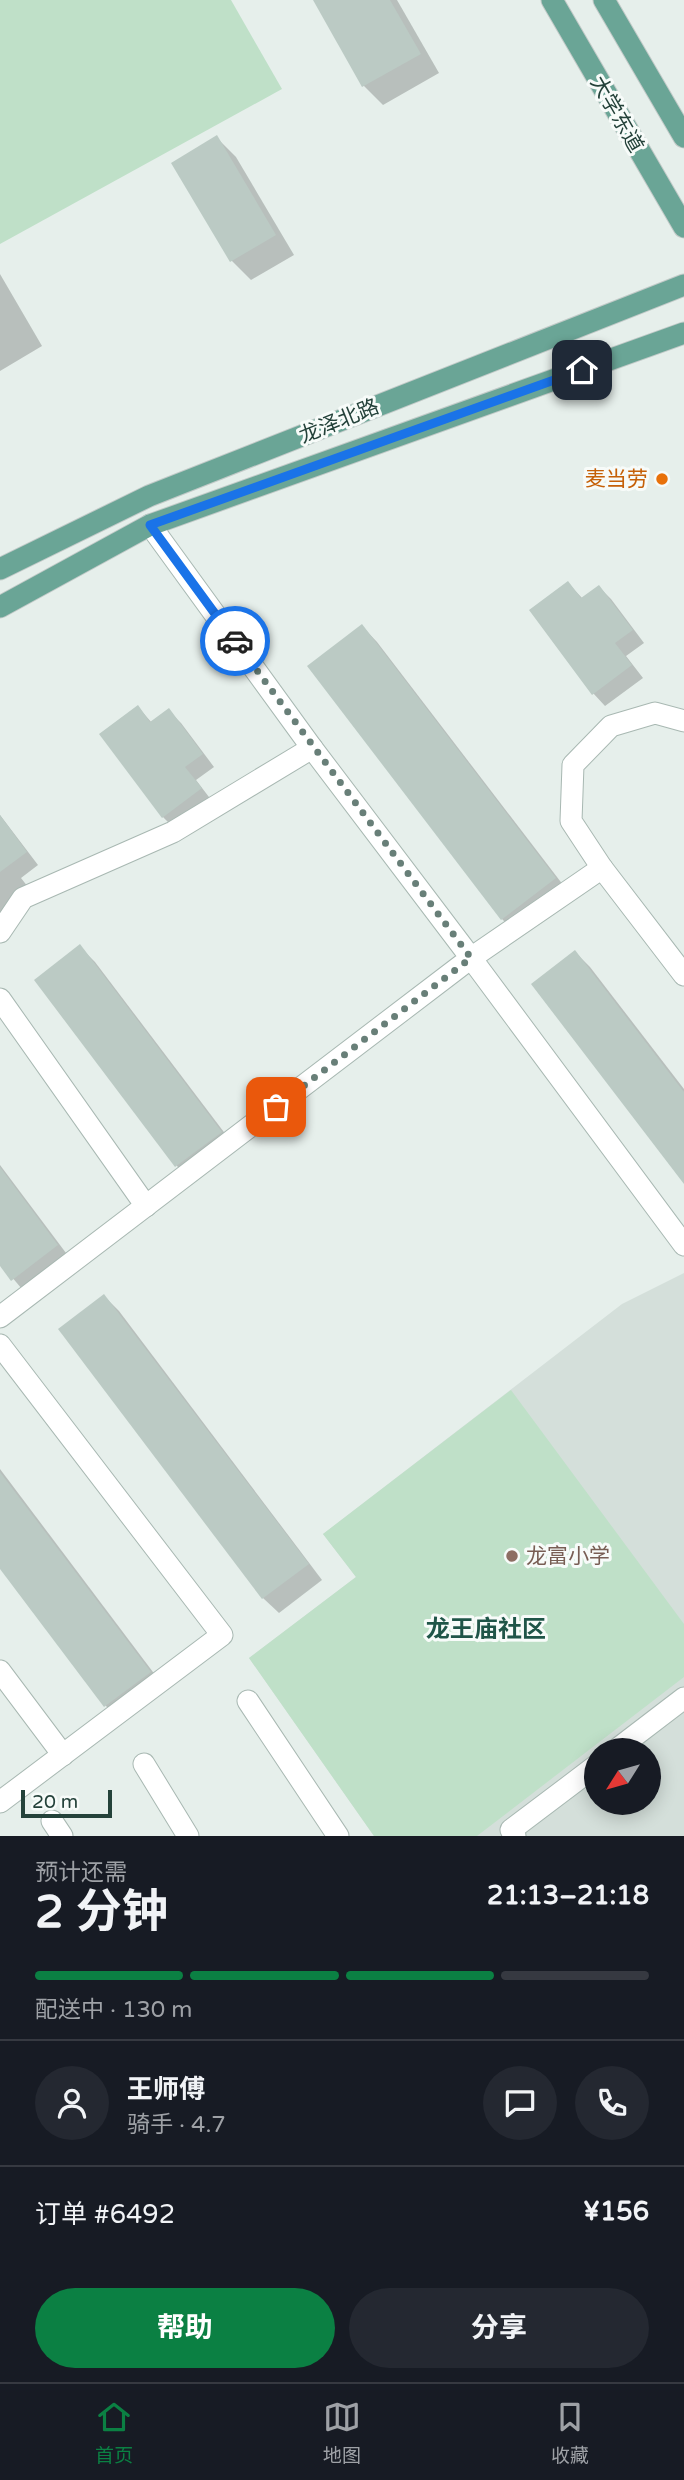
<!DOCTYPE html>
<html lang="zh">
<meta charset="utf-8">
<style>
body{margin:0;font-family:"Varela Round","Noto Sans SC",sans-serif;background:#242831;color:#f1f3f6;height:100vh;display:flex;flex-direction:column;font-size:26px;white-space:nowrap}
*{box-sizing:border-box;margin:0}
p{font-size:23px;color:#9ea1a6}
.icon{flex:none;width:38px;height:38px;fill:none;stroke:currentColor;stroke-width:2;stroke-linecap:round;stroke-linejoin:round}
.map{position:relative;height:1836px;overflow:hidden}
.drawer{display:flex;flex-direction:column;background:#171b24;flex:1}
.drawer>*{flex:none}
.needle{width:46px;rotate:233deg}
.fabs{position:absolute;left:584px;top:1738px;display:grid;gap:14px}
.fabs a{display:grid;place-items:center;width:77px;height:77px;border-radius:50%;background:#171b24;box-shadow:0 4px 18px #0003;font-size:35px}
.scale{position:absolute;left:21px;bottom:18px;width:91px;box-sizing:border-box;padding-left:7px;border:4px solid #24423a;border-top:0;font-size:19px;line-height:24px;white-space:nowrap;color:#24423a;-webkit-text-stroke:5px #f7fbf9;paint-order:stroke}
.pin{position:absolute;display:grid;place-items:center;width:60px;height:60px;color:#fff;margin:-30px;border-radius:14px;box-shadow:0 4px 10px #0006}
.courier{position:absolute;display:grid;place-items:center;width:70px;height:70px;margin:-35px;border:5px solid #1a73e8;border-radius:50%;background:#fff;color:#222;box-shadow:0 2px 9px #0007}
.headline em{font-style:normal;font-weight:700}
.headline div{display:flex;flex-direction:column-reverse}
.headline{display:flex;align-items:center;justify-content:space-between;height:119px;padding:0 35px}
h1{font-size:46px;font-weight:700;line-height:52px}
.bar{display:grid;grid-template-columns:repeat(4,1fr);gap:10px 7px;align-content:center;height:84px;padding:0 35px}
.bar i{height:9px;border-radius:5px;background:#363941}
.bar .selected{background:#0b8043}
.bar p{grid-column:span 4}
.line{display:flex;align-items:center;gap:18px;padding:0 35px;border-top:2px solid #363941}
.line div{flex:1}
.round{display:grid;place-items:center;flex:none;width:74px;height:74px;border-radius:37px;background:#242831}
.button{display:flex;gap:14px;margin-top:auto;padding:14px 35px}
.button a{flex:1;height:80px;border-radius:42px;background:#0b8043;color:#fff;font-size:28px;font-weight:700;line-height:80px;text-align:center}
.button a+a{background:#242831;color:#f1f3f6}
.tabs{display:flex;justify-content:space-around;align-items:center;height:98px;border-top:2px solid #363941;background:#171b24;font-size:19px;color:#9ea1a6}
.tabs a{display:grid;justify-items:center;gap:4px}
.tabs .selected{color:#0b8043}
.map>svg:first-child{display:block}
.built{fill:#d4dfda;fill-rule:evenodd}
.green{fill:#bfe0c8}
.shadow{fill:#0003}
.building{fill:#bbcac4}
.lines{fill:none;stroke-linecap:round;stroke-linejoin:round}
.minor-casing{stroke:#a8b8b2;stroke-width:23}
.major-casing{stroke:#c2cac8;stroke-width:23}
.minor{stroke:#fff;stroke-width:21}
.major{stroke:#6aa596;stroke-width:21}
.done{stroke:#687f78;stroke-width:7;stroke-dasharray:0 12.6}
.route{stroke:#1a73e8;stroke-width:9}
.food-dot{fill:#e8710a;stroke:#f7fbf9;stroke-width:2.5}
.education-dot{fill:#8d6e63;stroke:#f7fbf9;stroke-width:2.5}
.labels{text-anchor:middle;stroke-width:6;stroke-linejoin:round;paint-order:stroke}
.street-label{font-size:21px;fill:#24423a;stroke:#f7fbf9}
.food-label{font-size:21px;fill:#c56008;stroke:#f7fbf9;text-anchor:end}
.education-label{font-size:21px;fill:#785e54;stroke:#f7fbf9;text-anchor:start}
.quarter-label{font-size:24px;font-weight:bold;fill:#1f5548;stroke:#f7fbf9}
</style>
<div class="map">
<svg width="684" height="1836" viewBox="0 0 684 1836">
<rect width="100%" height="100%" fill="#e6efeb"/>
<!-- built -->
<path class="built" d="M684 1273V1836H374L249 1658 356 1577 323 1534 622 1304ZM597 1750H649V1802H597Z"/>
<!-- green -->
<g class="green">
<polygon points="0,0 231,0 282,89 0,244"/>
<polygon points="511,1390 684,1624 684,1677 477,1836 374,1836 249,1658 356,1577 323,1534"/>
</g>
<!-- shadow -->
<g class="shadow">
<polygon points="315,0 397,0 439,73 383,105 364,86"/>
<polygon points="217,138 236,157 294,255 251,280 232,261 173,163"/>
<polygon points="0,274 42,346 0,371"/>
<polygon points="568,583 583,599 599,587 611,599 644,643 626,656 643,678 605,706 593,693"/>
<polygon points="362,626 377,642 570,894 517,934 502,919"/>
<polygon points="138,707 152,723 169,711 181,723 214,767 196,780 212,801 175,829 163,817 101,734"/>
<polygon points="0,815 38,865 21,878 35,896 0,927"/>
<polygon points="80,947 95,962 236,1148 192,1181 177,1166"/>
<polygon points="575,952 590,967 684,1089 684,1181"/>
<polygon points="0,1165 72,1261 27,1295 0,1263"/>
<polygon points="104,1296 119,1311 322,1580 279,1613 263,1598"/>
<polygon points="0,1469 165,1688 121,1721 106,1706 0,1566"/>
</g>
<!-- building -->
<g class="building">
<polygon points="313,0 390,0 421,54 362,87"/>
<polygon points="217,135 276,235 230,262 171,163"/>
<polygon points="568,581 581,598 599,585 633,630 615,643 632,665 592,695 529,610"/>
<polygon points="362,624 556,878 501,920 307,666"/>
<polygon points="138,705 150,722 169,708 203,754 185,767 202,788 162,818 99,734"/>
<polygon points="0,815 27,852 0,872"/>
<polygon points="80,944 222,1132 175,1167 34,980"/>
<polygon points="575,950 684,1092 684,1184 531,984"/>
<polygon points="0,1167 58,1245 11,1281 0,1266"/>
<polygon points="104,1294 309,1564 262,1599 58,1329"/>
<polygon points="0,1472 151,1672 104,1707 0,1569"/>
</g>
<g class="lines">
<defs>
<g id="minor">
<polyline points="684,721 655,713 611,726 573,765 571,821 602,868 684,975"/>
<polyline points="602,868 471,958 684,1245"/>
<polyline points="0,932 23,898 173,832 312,748"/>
<polyline points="0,999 146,1206"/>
<polyline points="0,1317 471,958 312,748 150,525"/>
<polyline points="0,1345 222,1635 0,1802"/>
<polyline points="0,1671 63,1755"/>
<polyline points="248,1701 338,1836"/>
<polyline points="616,1750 684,1698"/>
<polyline points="144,1764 188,1836"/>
<polyline points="52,1821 62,1836"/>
<polyline points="515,1836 511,1830 597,1765"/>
</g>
<g id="major">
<polyline points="552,0 684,227"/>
<polyline points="604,0 684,137"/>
<polyline points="0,569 149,496 684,285"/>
<polyline points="0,607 150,525 684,333"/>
</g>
</defs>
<!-- minor casing -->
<use href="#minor" class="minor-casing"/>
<!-- major casing -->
<use href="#major" class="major-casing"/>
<!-- minor -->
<use href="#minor" class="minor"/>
<!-- major -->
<use href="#major" class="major"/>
</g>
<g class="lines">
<!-- done -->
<polyline class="done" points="235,641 471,958 276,1107"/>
<!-- route -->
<polyline class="route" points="235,641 150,525 582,370"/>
</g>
<!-- markers -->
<circle class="food-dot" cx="662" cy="479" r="7"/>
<circle class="education-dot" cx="512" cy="1556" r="7"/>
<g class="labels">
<!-- street labels -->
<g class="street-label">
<text transform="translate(617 114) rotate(60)" y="7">大学东道</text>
<text transform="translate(339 421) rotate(-22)" y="7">龙泽北路</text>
</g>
<!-- food labels -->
<g class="food-label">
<text x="648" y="486">麦当劳</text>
</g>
<!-- education labels -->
<g class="education-label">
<text x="526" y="1563">龙富小学</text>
</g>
<!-- quarter labels -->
<g class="quarter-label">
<text x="486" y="1637">龙王庙社区</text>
</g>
</g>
</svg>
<div class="fabs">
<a><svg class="needle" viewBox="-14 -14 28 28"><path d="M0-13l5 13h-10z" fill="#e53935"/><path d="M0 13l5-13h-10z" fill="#9ea1a6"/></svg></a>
</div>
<div class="scale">20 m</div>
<div class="pin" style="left:276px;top:1107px;background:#ea580c"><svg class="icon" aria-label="bag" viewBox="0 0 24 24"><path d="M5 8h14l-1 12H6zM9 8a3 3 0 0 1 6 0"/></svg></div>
<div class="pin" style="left:582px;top:370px;background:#1f2937"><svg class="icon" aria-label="home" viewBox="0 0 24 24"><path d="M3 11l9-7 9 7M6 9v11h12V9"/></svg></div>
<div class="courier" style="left:235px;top:641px"><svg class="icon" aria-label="car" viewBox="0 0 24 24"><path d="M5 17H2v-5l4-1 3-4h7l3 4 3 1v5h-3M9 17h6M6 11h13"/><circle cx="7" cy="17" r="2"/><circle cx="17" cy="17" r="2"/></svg></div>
</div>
<section class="drawer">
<div class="headline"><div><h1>2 分钟</h1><p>预计还需</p></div><em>21:13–21:18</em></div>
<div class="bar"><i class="selected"></i><i class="selected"></i><i class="selected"></i><i></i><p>配送中 · 130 m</p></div>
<div class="line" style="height:126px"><a class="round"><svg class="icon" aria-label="person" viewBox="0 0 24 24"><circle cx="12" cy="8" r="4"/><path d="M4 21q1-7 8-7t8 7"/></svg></a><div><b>王师傅</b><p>骑手 · 4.7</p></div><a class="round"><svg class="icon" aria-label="chat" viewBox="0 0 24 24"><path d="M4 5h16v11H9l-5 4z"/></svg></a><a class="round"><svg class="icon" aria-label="phone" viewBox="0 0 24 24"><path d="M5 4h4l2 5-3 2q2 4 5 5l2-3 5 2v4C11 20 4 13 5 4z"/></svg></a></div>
<div class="line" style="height:91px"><div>订单 #6492</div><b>¥156</b></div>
<div class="button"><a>帮助</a><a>分享</a></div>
</section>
<nav class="tabs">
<a class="selected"><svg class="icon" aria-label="home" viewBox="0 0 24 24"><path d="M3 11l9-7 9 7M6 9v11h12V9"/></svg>首页</a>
<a><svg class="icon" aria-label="map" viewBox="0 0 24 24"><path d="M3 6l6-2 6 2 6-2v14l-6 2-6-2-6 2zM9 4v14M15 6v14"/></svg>地图</a>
<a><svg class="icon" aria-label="saved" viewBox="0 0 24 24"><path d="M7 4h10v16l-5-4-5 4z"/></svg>收藏</a>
</nav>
